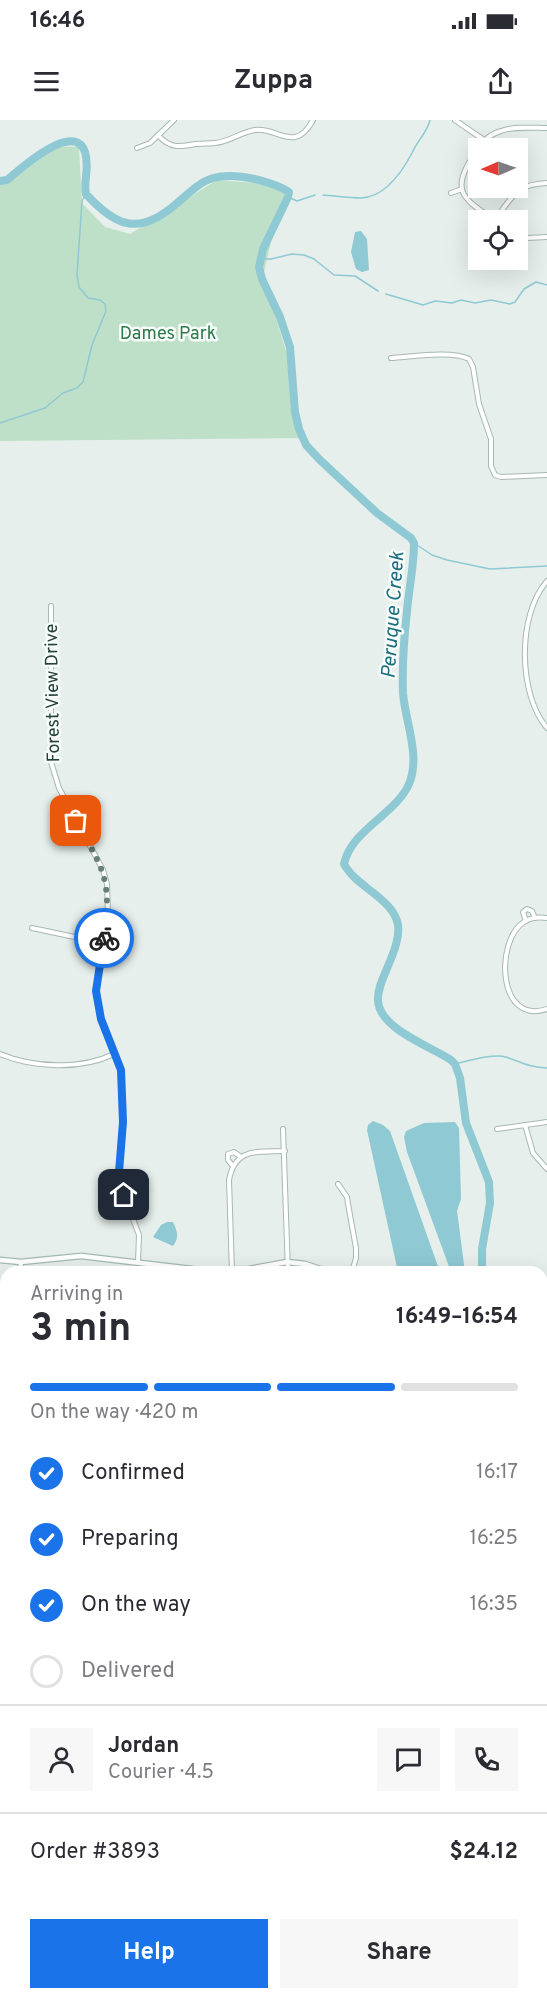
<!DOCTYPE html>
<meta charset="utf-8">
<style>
body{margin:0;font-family:Overpass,sans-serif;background:#f7f7f7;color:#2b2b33;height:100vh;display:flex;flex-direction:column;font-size:22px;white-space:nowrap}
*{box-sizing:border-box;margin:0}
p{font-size:20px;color:#7c7c81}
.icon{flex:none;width:33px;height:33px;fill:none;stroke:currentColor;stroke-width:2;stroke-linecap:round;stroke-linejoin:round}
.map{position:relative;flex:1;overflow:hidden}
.details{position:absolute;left:0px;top:1146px;width:548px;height:734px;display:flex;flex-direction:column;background:#fff;border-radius:18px 18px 0 0;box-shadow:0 6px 24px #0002}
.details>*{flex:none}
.needle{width:39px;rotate:268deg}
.fabs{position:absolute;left:468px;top:18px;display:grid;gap:12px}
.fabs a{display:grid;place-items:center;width:60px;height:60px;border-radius:0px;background:#fff;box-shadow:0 6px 24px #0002;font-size:30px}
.pin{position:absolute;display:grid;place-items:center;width:51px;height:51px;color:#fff;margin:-26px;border-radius:12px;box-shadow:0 3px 9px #0006}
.courier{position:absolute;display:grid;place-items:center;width:60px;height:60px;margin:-30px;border:4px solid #1a73e8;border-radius:50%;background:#fff;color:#222;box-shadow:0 2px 8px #0007}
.overview em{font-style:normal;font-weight:700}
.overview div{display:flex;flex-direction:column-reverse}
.overview{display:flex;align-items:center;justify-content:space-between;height:102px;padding:0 30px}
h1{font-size:39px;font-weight:700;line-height:45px}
.bar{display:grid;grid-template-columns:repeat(4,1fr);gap:9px 6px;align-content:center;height:72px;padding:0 30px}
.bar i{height:8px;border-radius:4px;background:#e1e1e2}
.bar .current{background:#1a73e8}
.bar p{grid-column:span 4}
.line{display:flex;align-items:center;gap:15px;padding:0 30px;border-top:2px solid #e1e1e2}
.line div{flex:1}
.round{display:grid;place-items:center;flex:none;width:63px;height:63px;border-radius:0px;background:#f7f7f7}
ol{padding:0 30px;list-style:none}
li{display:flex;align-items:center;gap:18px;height:66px}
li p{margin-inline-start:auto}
li .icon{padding:6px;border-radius:50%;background:#1a73e8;color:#fff;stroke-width:4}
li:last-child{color:#7c7c81}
li i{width:33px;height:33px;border:3px solid #e1e1e2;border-radius:50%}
.action{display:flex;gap:12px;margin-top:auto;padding:12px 30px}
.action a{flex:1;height:69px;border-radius:0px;background:#1a73e8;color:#fff;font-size:24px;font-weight:700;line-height:69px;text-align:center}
.action a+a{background:#f7f7f7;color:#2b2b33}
.status{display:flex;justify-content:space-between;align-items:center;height:42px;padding:0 30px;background:#fff;direction:ltr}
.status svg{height:16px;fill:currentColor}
header{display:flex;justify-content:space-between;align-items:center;height:78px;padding:0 30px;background:#fff;font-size:27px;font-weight:700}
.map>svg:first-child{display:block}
.green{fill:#bfe0c8}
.water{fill:#8ec9d4}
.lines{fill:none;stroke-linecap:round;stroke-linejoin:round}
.stream{stroke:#8ec9d4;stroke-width:1.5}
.river{stroke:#8ec9d4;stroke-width:8}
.street-casing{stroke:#a8b8b2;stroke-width:6}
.secondary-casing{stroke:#a4bbb3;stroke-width:7}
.street{stroke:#fff;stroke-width:4}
.secondary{stroke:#fff;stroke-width:4.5}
.done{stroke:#687f78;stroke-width:6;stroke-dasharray:0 10.8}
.route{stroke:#1a73e8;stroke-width:8}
.labels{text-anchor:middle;stroke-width:5;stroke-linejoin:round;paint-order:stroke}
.park-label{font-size:18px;fill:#2d7a4b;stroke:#f7fbf9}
.street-label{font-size:18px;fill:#24423a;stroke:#f7fbf9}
.water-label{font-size:20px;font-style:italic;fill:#1c6f80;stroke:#f7fbf9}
</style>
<div class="status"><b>16:46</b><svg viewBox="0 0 49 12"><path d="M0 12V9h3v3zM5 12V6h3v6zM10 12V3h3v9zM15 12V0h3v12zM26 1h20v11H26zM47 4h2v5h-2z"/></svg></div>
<header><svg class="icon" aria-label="menu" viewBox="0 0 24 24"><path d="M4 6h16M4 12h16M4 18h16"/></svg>Zuppa<svg class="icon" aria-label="share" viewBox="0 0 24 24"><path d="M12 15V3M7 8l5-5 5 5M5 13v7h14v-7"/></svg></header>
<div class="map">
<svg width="547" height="1879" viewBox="0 0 547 1879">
<rect width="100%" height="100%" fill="#e6efeb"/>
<!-- green -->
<polygon class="green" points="49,26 79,27 82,83 105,107 130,114 217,60 269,64 288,75 286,86 275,106 263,156 288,237 294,296 303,318 0,321 0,59 27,45"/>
<!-- water -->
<g class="water">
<polygon points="361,111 367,119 369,150 362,152 356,149 351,132 355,112"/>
<polygon points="373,1001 383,1005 390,1011 440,1152 398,1152 367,1010 368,1005"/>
<polygon points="455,1002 459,1008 461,1079 457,1091 465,1152 451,1152 407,1032 404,1017 406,1011 424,1003"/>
<path d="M167 1102H173C177 1111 180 1117 173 1126L153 1117 161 1105Z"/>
<polygon points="542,1344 547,1350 547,1421 542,1414"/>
</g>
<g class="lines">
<!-- stream -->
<g class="stream">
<path d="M323 75C336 76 349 78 361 78 385 77 402 52 412 33 417 21 427 13 430 0"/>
<polyline points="288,77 297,81 315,75"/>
<polyline points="260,139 271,139 292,134 304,135 314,139 334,155 355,156 378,171"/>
<polyline points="386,174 423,185 435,181 452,183 461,180 475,183 491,180 510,184 515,182 524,169 536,162 547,165"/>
<polyline points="0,303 45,288 63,273 77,268 83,262 92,225 106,191 105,184 100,180 88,178 79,167 77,155 82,81 86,74"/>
<polyline points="414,423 432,435 447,440 490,449 547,446"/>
<path d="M455 944C468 941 493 933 506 937 520 942 532 948 547 948"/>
<polyline points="301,1874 312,1879"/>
</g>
<!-- river -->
<g class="river">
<path d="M0 61 7 60C20 49 74 0 85 32 90 48 83 61 86 74 116 107 139 116 176 84 187 75 199 62 213 58 227 54 241 56 255 59 266 62 279 65 289 72L288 77 263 129 259 147 262 159 280 197 290 227 295 292 299 309 306 325 320 340 377 393 411 418 414 423C414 446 409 468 407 491 404 518 402 547 403 573 405 601 421 636 409 664 396 694 351 710 344 744 356 767 394 779 398 805 400 818 393 834 388 846 384 856 377 869 378 881 380 909 430 926 451 940L455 944 460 958 466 1003 489 1062 490 1083 482 1129V1152"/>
<polyline points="542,1202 547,1204"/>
</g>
<defs>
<g id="street">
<polyline points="455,0 484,20"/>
<path d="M158 15C170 29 180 27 196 24 203 23 209 24 215 23 229 22 241 12 255 10 278 7 295 34 313 0"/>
<polyline points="137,28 150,23 174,0"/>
<polyline points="451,73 462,69"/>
<path d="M494 100C464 79 449 71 474 35 481 24 487 15 501 11 514 6 532 8 547 8"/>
<path d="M495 100C512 77 516 64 547 63"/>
<polyline points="518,115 527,118 547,117"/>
<path d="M391 238C410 237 452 230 469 239L473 247 479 284 491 319V346L495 355 501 357 547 355"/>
<path d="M547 461C517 495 518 574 547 608"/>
<polyline points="51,486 51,642 59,668 103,750 107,764 108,794 96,871 101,899 121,950 123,1002 119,1052 124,1075 139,1115 138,1142"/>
<path d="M547 798C539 797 531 797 524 802 495 820 497 906 547 889"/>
<polyline points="526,801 523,792 527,789 532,791 535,798"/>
<polyline points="32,808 103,823"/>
<path d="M0 934C34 948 81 950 114 934"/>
<polyline points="525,1005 533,1033 547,1049"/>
<polyline points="283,1009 288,1152"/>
<polyline points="497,1009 547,1002"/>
<polyline points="233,1046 228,1040 228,1034 234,1032 241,1037"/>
<polyline points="338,1064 347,1077 348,1084 356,1128 356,1138 352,1152"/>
<polyline points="20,1152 21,1142"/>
<path d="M232 1152 229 1060C235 1027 258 1032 285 1031"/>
<polyline points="0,1227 6,1208"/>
<polyline points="0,1320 6,1336"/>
<polyline points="0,1351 6,1348"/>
<polyline points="0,1522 6,1520"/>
<path d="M0 1525C10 1563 0 1605 6 1643"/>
<polyline points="0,1691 6,1685"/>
<polyline points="460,1879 461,1874"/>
</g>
<g id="secondary">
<polyline points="0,1140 21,1142 81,1136 200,1150 249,1149 287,1142 305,1144 329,1152"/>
<polyline points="542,1169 547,1172"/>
</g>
</defs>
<!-- street casing -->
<use href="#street" class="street-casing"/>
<!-- secondary casing -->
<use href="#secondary" class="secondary-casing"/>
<!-- street -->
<use href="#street" class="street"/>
<!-- secondary -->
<use href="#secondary" class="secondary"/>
</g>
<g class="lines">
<!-- done -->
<path class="done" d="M76 701C104 750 112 760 104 818"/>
<!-- route -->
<polyline class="route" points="104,818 96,871 101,899 121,950 123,1002 119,1052 124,1075"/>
</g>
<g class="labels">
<!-- park labels -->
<g class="park-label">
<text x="168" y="219">Dames Park</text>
</g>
<!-- street labels -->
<g class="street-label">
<text transform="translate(52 573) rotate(-91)" y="6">Forest View Drive</text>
</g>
<!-- water labels -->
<g class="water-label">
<text transform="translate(392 495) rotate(-86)" y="7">Peruque Creek</text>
</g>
</g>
</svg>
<div class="fabs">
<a><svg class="needle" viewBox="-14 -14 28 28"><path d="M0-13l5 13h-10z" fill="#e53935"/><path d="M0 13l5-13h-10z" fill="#7c7c81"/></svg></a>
<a><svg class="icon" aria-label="locate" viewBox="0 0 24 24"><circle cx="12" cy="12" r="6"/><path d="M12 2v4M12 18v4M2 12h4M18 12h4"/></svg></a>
</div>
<div class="pin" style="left:76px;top:701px;background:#ea580c"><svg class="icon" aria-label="bag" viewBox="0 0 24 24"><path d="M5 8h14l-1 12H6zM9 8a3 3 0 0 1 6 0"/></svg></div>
<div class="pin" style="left:124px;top:1075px;background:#1f2937"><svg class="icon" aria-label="home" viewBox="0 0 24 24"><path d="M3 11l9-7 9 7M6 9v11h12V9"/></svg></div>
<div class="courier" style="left:104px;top:818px"><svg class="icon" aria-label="bike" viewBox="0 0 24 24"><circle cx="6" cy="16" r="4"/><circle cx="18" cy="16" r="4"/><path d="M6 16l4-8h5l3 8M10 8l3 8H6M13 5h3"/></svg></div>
<section class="details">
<div class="overview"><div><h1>3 min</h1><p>Arriving in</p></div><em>16:49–16:54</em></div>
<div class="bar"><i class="current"></i><i class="current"></i><i class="current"></i><i></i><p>On the way · 420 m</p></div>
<ol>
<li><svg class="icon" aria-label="check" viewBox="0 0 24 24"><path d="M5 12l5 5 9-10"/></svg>Confirmed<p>16:17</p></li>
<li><svg class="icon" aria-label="check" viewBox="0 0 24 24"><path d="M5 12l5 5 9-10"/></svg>Preparing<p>16:25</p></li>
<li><svg class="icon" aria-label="check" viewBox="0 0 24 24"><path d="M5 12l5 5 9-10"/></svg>On the way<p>16:35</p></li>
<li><i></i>Delivered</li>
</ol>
<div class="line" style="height:108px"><a class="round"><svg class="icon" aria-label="person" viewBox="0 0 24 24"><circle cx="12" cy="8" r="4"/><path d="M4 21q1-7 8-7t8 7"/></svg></a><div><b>Jordan</b><p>Courier · 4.5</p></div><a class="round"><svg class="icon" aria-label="chat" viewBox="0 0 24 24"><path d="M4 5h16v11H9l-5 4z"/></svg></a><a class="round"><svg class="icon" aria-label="phone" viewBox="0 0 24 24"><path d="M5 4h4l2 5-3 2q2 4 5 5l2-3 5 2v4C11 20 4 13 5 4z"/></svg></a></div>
<div class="line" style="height:78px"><div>Order #3893</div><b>$24.12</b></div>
<div class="action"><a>Help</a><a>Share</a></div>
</section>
</div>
